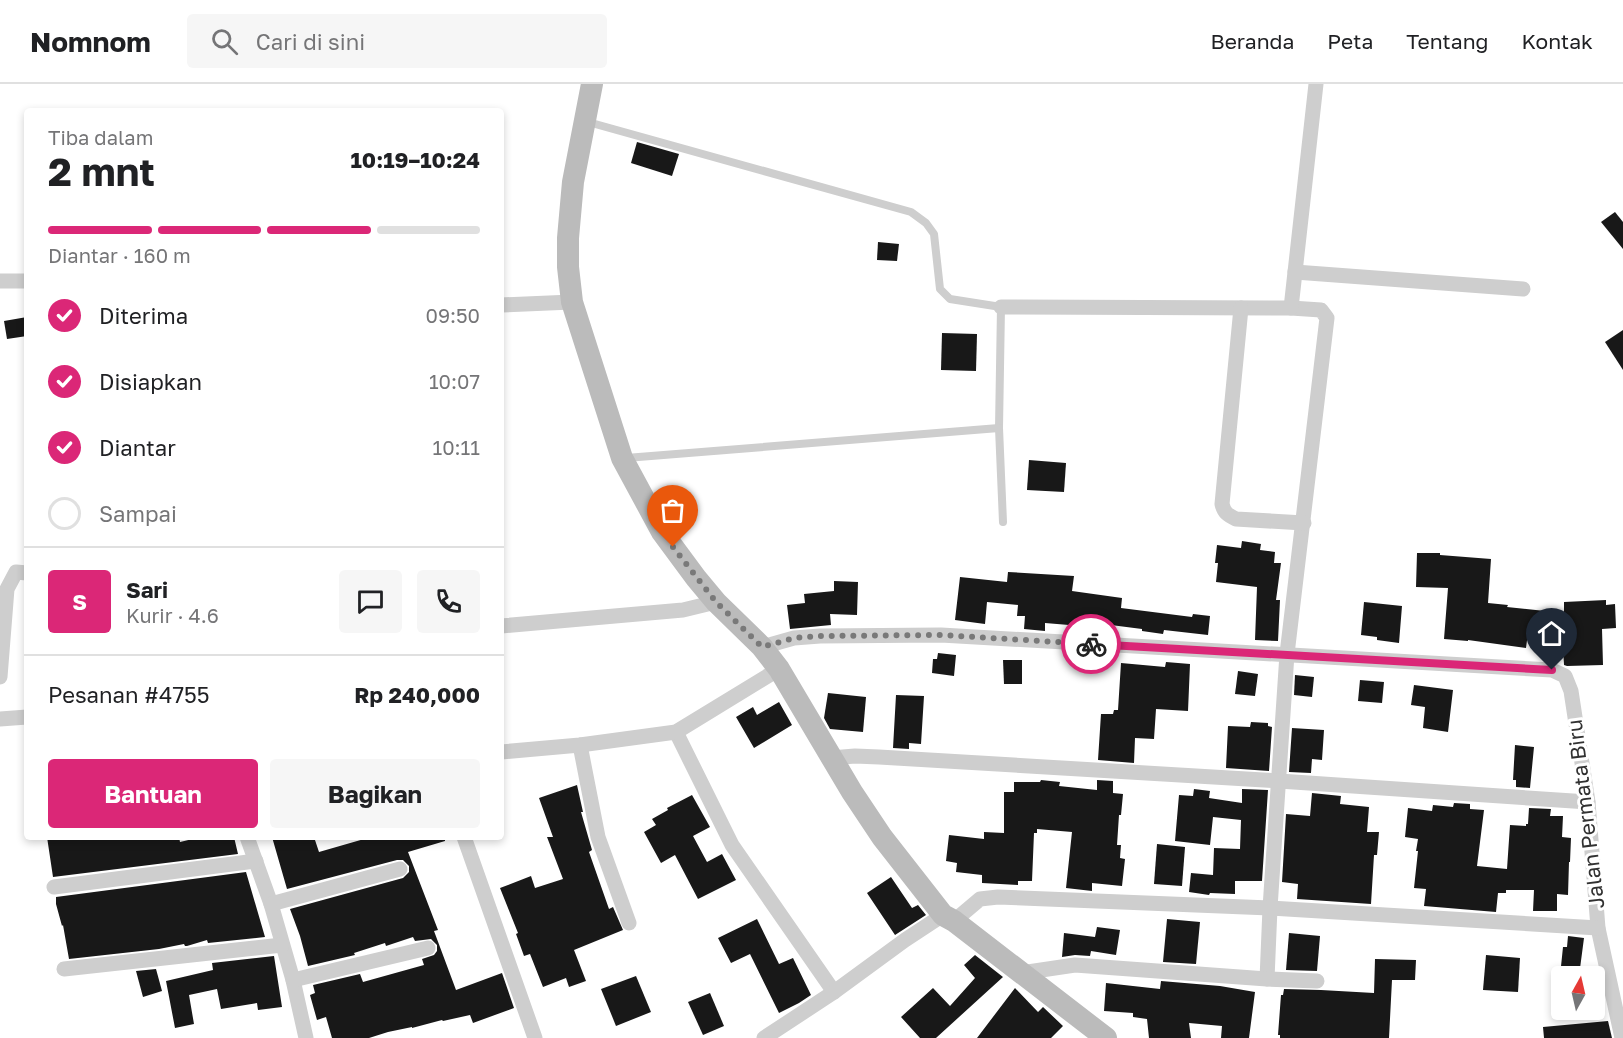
<!DOCTYPE html>
<html lang="id">
<meta charset="utf-8">
<style>
body{margin:0;font-family:"Golos Text",sans-serif;background:#f6f6f6;color:#202124;height:100vh;display:flex;flex-direction:column;font-size:22px;white-space:nowrap}
*{box-sizing:border-box;margin:0}
p{font-size:20px;color:#757577}
.icon{flex:none;width:33px;height:33px;fill:none;stroke:currentColor;stroke-width:2;stroke-linecap:round;stroke-linejoin:round}
.map{position:relative;flex:1;overflow:hidden}
.sheet{position:absolute;left:24px;top:24px;width:480px;height:732px;display:flex;flex-direction:column;background:#fff;border-radius:6px;box-shadow:0 3px 9px #0003}
.sheet>*{flex:none}
.needle{width:39px;rotate:8deg}
.buttons{position:absolute;left:1551px;top:882px;display:grid;gap:12px}
.buttons a{display:grid;place-items:center;width:54px;height:54px;border-radius:6px;background:#fff;box-shadow:0 3px 9px #0003;font-size:30px}
.pin{position:absolute;display:grid;place-items:center;width:51px;height:51px;color:#fff;margin:-62px -26px;border-radius:50% 50% 50% 0;rotate:-45deg;box-shadow:0 0 6px #0007}
.pin .icon{rotate:45deg}
.courier{position:absolute;display:grid;place-items:center;width:60px;height:60px;margin:-30px;border:4px solid #db2777;border-radius:50%;background:#fff;color:#222;box-shadow:0 2px 8px #0007}
.summary em{font-style:normal;font-weight:700}
.summary div{display:flex;flex-direction:column-reverse}
.summary{display:flex;align-items:center;justify-content:space-between;height:102px;padding:0 24px}
h1{font-size:39px;font-weight:700;line-height:45px}
.bar{display:grid;grid-template-columns:repeat(4,1fr);gap:9px 6px;align-content:center;height:72px;padding:0 24px}
.bar i{height:8px;border-radius:4px;background:#e0e0e0}
.bar .selected{background:#db2777}
.bar p{grid-column:span 4}
.line{display:flex;align-items:center;gap:15px;padding:0 24px;border-top:2px solid #e0e0e0}
.line div{flex:1}
.round{display:grid;place-items:center;flex:none;width:63px;height:63px;border-radius:6px;background:#f6f6f6}
ol{padding:0 24px;list-style:none}
li{display:flex;align-items:center;gap:18px;height:66px}
li p{margin-inline-start:auto}
li .icon{padding:6px;border-radius:50%;background:#db2777;color:#fff;stroke-width:4}
li:last-child{color:#757577}
li i{width:33px;height:33px;border:3px solid #e0e0e0;border-radius:50%}
.button{display:flex;gap:12px;margin-top:auto;padding:12px 24px}
.button a{flex:1;height:69px;border-radius:6px;background:#db2777;color:#fff;font-size:24px;font-weight:700;line-height:69px;text-align:center}
.button a+a{background:#f6f6f6;color:#202124}
header{display:flex;align-items:center;gap:36px;box-sizing:border-box;height:84px;padding:0 30px;background:#fff;border-bottom:2px solid #e0e0e0}
header strong{font-size:28px}
nav{display:flex;gap:33px;margin-inline-start:auto;font-size:21px}
.search{width:420px;height:54px;background:#f6f6f6;display:flex;align-items:center;gap:15px;box-sizing:border-box;padding:0 21px;border-radius:6px;color:#757577;font-size:22px}
.map>svg:first-child{display:block}
.building{fill:#181818}
.lines{fill:none;stroke-linecap:round;stroke-linejoin:round}
.lane{stroke:#cecece;stroke-width:8}
.street{stroke:#cecece;stroke-width:15}
.secondary{stroke:#bbb;stroke-width:22}
.done{stroke:#797979;stroke-width:6;stroke-dasharray:0 10.8}
.route{stroke:#db2777;stroke-width:8}
.labels{text-anchor:middle;stroke-width:6;stroke-linejoin:round;paint-order:stroke}
.street-label{font-size:21px;fill:#313131;stroke:#fff}
</style>
<header>
<strong>Nomnom</strong>
<div class="search"><svg class="icon" aria-label="search" viewBox="0 0 24 24"><circle cx="10" cy="10" r="6"/><path d="M15 15l6 6"/></svg>Cari di sini</div>
<nav><a>Beranda</a><a>Peta</a><a>Tentang</a><a>Kontak</a></nav>
</header>
<div class="map">
<svg width="1623" height="954" viewBox="0 0 1623 954">
<rect width="100%" height="100%" fill="#fff"/>
<!-- building -->
<g class="building">
<polygon points="637,58 679,70 672,92 631,79"/>
<polygon points="1615,128 1623,138 1623,165 1601,138"/>
<polygon points="878,158 899,160 897,177 877,176"/>
<polygon points="27,233 27,252 7,255 4,237"/>
<polygon points="1623,246 1623,286 1605,258"/>
<polygon points="942,249 977,250 976,287 941,286"/>
<polygon points="1029,376 1066,379 1064,408 1027,406"/>
<polygon points="1242,457 1261,460 1260,466 1275,468 1274,479 1281,479 1276,516 1280,516 1278,557 1255,556 1257,503 1216,498 1218,479 1215,479 1217,461 1241,464"/>
<polygon points="1417,469 1440,469 1440,471 1491,475 1488,519 1508,521 1507,523 1564,529 1564,518 1606,516 1606,521 1615,520 1616,544 1602,545 1603,581 1567,582 1564,581 1562,544 1529,541 1526,564 1468,556 1468,557 1444,555 1448,504 1416,503"/>
<polygon points="1008,488 1074,492 1072,507 1122,514 1121,524 1192,533 1193,530 1210,532 1208,551 1164,546 1163,550 1142,547 1142,545 1103,540 1102,548 1080,546 1081,542 1045,539 1045,547 1024,545 1025,532 1017,532 1018,521 987,518 985,540 955,536 960,493 1007,498"/>
<polygon points="834,497 858,498 857,531 830,530 831,541 790,545 787,521 805,519 804,510 834,507"/>
<polygon points="1364,518 1402,522 1399,559 1377,556 1377,553 1361,551"/>
<polygon points="938,569 956,571 954,592 932,589 933,575 937,575"/>
<polygon points="1003,576 1022,576 1022,600 1004,600"/>
<polygon points="1166,578 1190,580 1188,627 1156,625 1154,655 1135,654 1134,679 1098,676 1101,630 1113,630 1114,626 1118,626 1121,579 1165,583"/>
<polygon points="1238,587 1258,590 1255,612 1235,610"/>
<polygon points="1295,591 1314,593 1312,613 1294,611"/>
<polygon points="1360,596 1384,598 1382,619 1358,617"/>
<polygon points="1414,601 1453,606 1448,648 1423,644 1425,623 1411,621"/>
<polygon points="828,609 866,613 863,648 830,645 824,634"/>
<polygon points="896,611 924,612 921,660 909,659 909,665 893,664"/>
<polygon points="779,618 792,641 754,664 736,633 753,623 757,631"/>
<polygon points="1251,638 1268,639 1268,642 1272,643 1269,687 1226,684 1228,642 1250,643"/>
<polygon points="1292,644 1324,646 1322,676 1312,675 1311,689 1289,688"/>
<polygon points="1515,661 1534,663 1530,704 1516,703 1516,696 1513,696"/>
<polygon points="1041,696 1060,698 1059,702 1097,706 1097,696 1113,697 1113,709 1123,710 1121,731 1119,731 1117,761 1121,761 1120,774 1125,775 1122,802 1092,799 1092,807 1066,804 1072,748 1037,745 1037,749 1034,749 1032,797 1018,797 1018,801 982,799 982,791 956,788 957,779 946,777 949,751 984,755 984,748 1004,749 1004,708 1014,708 1014,698 1040,698"/>
<polygon points="577,701 583,728 581,728 592,766 589,768 609,825 613,823 623,846 574,866 586,897 569,903 566,894 543,903 530,870 524,872 516,850 518,849 500,804 531,792 535,804 563,795 547,753 553,753 539,714"/>
<polygon points="1194,705 1210,707 1209,714 1242,719 1242,705 1268,706 1262,797 1235,797 1235,810 1210,809 1209,811 1189,808 1191,789 1213,791 1214,764 1240,765 1241,736 1213,733 1210,761 1175,757 1179,711 1193,712"/>
<polygon points="1312,709 1341,712 1340,720 1369,723 1367,748 1379,748 1377,771 1374,771 1371,820 1297,815 1298,800 1282,798 1286,730 1310,732"/>
<polygon points="692,711 710,743 693,752 707,778 722,770 736,796 698,815 675,771 661,779 644,748 656,741 652,735 668,726 667,724"/>
<polygon points="1454,719 1470,720 1470,725 1484,726 1477,782 1507,785 1510,741 1526,742 1526,740 1528,740 1529,724 1551,725 1550,732 1563,732 1562,753 1571,754 1570,778 1569,778 1568,811 1557,810 1557,827 1533,827 1534,806 1506,806 1506,809 1498,809 1496,828 1424,822 1426,805 1414,804 1418,767 1416,767 1418,755 1405,753 1408,724 1432,727 1433,721 1453,723"/>
<polygon points="47,753 179,753 180,758 201,753 234,753 238,770 53,793"/>
<polygon points="272,753 314,753 319,768 371,753 445,753 445,757 408,768 438,846 434,847 456,906 502,889 514,924 473,939 470,931 443,937 442,936 412,944 412,943 388,948 369,954 332,954 326,933 317,936 310,911 315,909 313,901 360,890 363,898 424,881 422,875 434,871 437,867 437,861 431,855 415,857 413,853 386,862 385,859 354,869 355,871 308,882 300,852 290,825 403,794 409,788 409,782 403,776 397,776 287,805"/>
<polygon points="1157,760 1185,763 1182,802 1154,800"/>
<polygon points="246,788 265,853 208,859 207,856 187,862 185,862 184,860 159,865 69,875 63,841 62,842 56,820 56,813"/>
<polygon points="891,793 912,824 918,821 926,831 895,851 867,809"/>
<polygon points="757,835 779,880 793,874 811,911 799,919 779,929 750,870 731,879 718,854"/>
<polygon points="1167,835 1200,838 1196,880 1163,878"/>
<polygon points="1097,843 1120,846 1116,871 1091,867 1090,872 1075,871 1062,873 1064,849 1095,853"/>
<polygon points="1289,849 1320,852 1317,887 1286,886"/>
<polygon points="1568,852 1584,854 1579,892 1560,892 1563,863 1567,863"/>
<polygon points="975,871 1003,893 936,954 920,954 901,933 933,904 950,922 975,894 964,881"/>
<polygon points="1486,871 1520,874 1518,908 1483,906"/>
<polygon points="274,872 282,923 258,926 257,919 221,925 217,905 189,911 194,940 175,944 166,897 213,886 212,879"/>
<polygon points="1375,875 1416,876 1415,896 1392,896 1389,954 1280,954 1280,951 1278,951 1281,911 1283,911 1284,905 1321,906 1374,909"/>
<polygon points="156,885 162,907 143,913 136,887"/>
<polygon points="1594,886 1597,887 1604,919 1594,918"/>
<polygon points="636,892 651,928 616,942 601,905"/>
<polygon points="1161,897 1220,902 1255,908 1249,954 1221,954 1222,942 1189,939 1191,954 1149,954 1147,935 1133,933 1133,929 1104,927 1106,899 1160,905"/>
<polygon points="1015,904 1038,928 1043,923 1063,942 1051,954 977,954"/>
<polygon points="710,909 724,942 703,951 688,918"/>
<polygon points="1608,937 1612,954 1544,954 1543,943"/>
</g>
<g class="lines">
<!-- lane -->
<g class="lane">
<polyline points="588,38 911,128 926,139 934,150 940,205 950,215 1001,223 999,344 1003,438"/>
<polyline points="626,374 999,344"/>
</g>
<!-- street -->
<g class="street">
<polyline points="1295,188 1523,205"/>
<polyline points="0,197 27,197"/>
<polyline points="501,221 572,218"/>
<polyline points="1001,223 1291,224 1321,226 1327,234 1287,570 1270,824 1267,895"/>
<path d="M1241 224 1222 420C1224 429 1228 431 1236 435L1304 439"/>
<polyline points="1291,224 1316,0"/>
<polyline points="501,542 683,526 716,518"/>
<polyline points="762,563 794,554 820,552 941,551 1552,586 1565,592 1571,607 1588,718 1598,844 1622,954"/>
<polyline points="0,593 7,505 16,488 27,489"/>
<polyline points="0,635 27,633"/>
<polyline points="676,648 732,761 834,908"/>
<polyline points="580,661 598,753 629,839"/>
<polyline points="501,668 580,661 676,648 779,585"/>
<polyline points="831,674 855,672 879,673 1279,697 1588,718"/>
<polyline points="247,753 271,820 293,896 306,954"/>
<polyline points="464,753 535,954"/>
<polyline points="54,803 256,777"/>
<polyline points="271,820 400,785"/>
<polyline points="954,837 980,815 998,813 1270,824 1598,844"/>
<polyline points="64,885 282,861"/>
<polyline points="1021,889 1075,881 1267,895 1317,897"/>
<polyline points="293,896 428,864"/>
<polyline points="764,954 834,908 905,856 943,831"/>
</g>
<!-- secondary -->
<polyline class="secondary" points="592,0 573,98 568,154 568,183 572,218 622,374 662,448 696,494 716,518 762,563 779,585 852,708 882,753 943,831 954,837 1106,954"/>
</g>
<g class="lines">
<!-- done -->
<polyline class="done" points="673,463 716,518 762,563 794,554 820,552 941,551 1091,560"/>
<!-- route -->
<polyline class="route" points="1091,560 1552,586"/>
</g>
<g class="labels">
<!-- street labels -->
<g class="street-label">
<text transform="translate(1586 730) rotate(-97)" y="7">Jalan Permata Biru</text>
</g>
</g>
</svg>
<div class="buttons">
<a><svg class="needle" viewBox="-14 -14 28 28"><path d="M0-13l5 13h-10z" fill="#e53935"/><path d="M0 13l5-13h-10z" fill="#757577"/></svg></a>
</div>
<div class="pin" style="left:673px;top:463px;background:#ea580c"><svg class="icon" aria-label="bag" viewBox="0 0 24 24"><path d="M5 8h14l-1 12H6zM9 8a3 3 0 0 1 6 0"/></svg></div>
<div class="pin" style="left:1552px;top:586px;background:#1f2937"><svg class="icon" aria-label="home" viewBox="0 0 24 24"><path d="M3 11l9-7 9 7M6 9v11h12V9"/></svg></div>
<div class="courier" style="left:1091px;top:560px"><svg class="icon" aria-label="bike" viewBox="0 0 24 24"><circle cx="6" cy="16" r="4"/><circle cx="18" cy="16" r="4"/><path d="M6 16l4-8h5l3 8M10 8l3 8H6M13 5h3"/></svg></div>
<section class="sheet">
<div class="summary"><div><h1>2 mnt</h1><p>Tiba dalam</p></div><em>10:19–10:24</em></div>
<div class="bar"><i class="selected"></i><i class="selected"></i><i class="selected"></i><i></i><p>Diantar · 160 m</p></div>
<ol>
<li><svg class="icon" aria-label="check" viewBox="0 0 24 24"><path d="M5 12l5 5 9-10"/></svg>Diterima<p>09:50</p></li>
<li><svg class="icon" aria-label="check" viewBox="0 0 24 24"><path d="M5 12l5 5 9-10"/></svg>Disiapkan<p>10:07</p></li>
<li><svg class="icon" aria-label="check" viewBox="0 0 24 24"><path d="M5 12l5 5 9-10"/></svg>Diantar<p>10:11</p></li>
<li><i></i>Sampai</li>
</ol>
<div class="line" style="height:108px"><b class="round" style="background:#db2777;color:#fff">S</b><div><b>Sari</b><p>Kurir · 4.6</p></div><a class="round"><svg class="icon" aria-label="chat" viewBox="0 0 24 24"><path d="M4 5h16v11H9l-5 4z"/></svg></a><a class="round"><svg class="icon" aria-label="phone" viewBox="0 0 24 24"><path d="M5 4h4l2 5-3 2q2 4 5 5l2-3 5 2v4C11 20 4 13 5 4z"/></svg></a></div>
<div class="line" style="height:78px"><div>Pesanan #4755</div><b>Rp 240,000</b></div>
<div class="button"><a>Bantuan</a><a>Bagikan</a></div>
</section>
</div>
